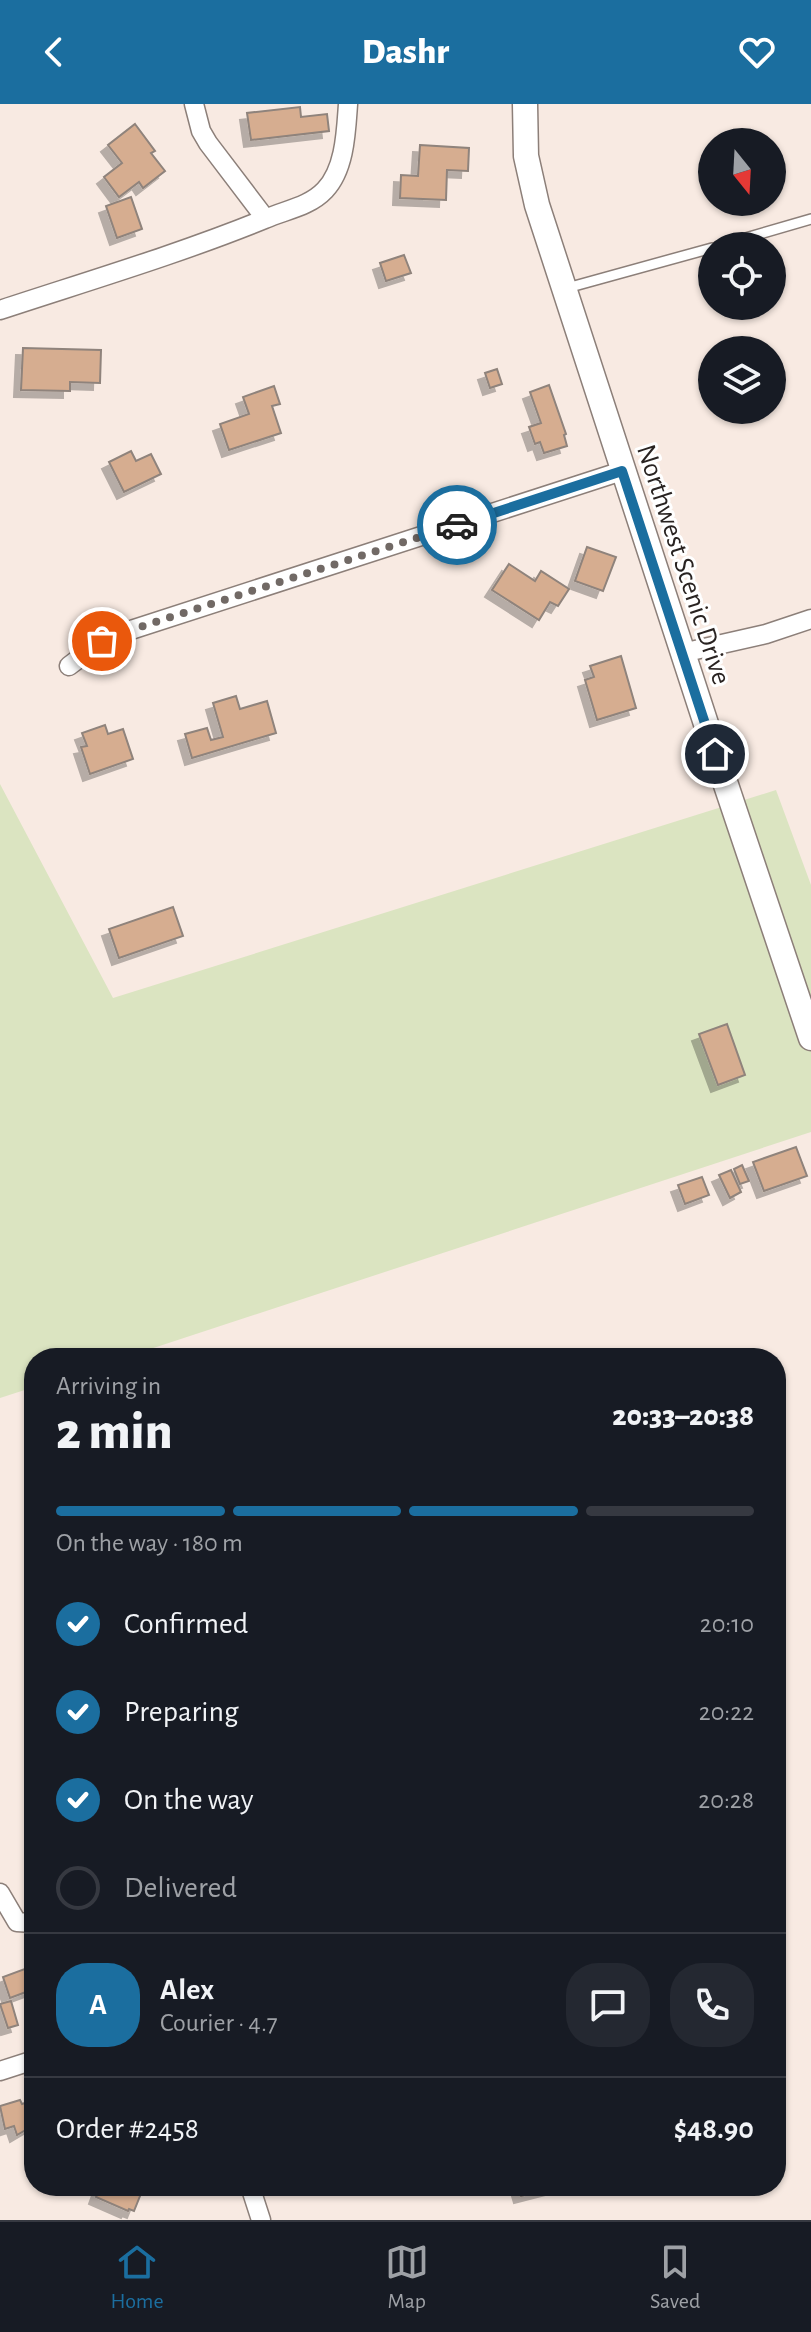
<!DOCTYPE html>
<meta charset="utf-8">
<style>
body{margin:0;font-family:"Alegreya Sans",sans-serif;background:#242831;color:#f1f3f6;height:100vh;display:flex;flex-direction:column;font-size:30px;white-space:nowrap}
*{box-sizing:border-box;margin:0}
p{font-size:26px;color:#9ea1a6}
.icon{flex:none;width:44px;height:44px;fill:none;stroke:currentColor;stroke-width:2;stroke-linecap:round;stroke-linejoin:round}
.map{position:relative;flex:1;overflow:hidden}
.sheet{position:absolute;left:24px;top:1244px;width:762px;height:848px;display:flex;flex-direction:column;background:#171b24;border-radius:32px;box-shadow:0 2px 6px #0004}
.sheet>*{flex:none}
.needle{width:52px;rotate:162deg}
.buttons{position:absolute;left:698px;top:24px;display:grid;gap:16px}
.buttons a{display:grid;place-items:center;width:88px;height:88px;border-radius:50%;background:#171b24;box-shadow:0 2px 6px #0004;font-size:40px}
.pin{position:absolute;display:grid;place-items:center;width:68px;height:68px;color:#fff;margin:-34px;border:4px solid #fff;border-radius:50%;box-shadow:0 2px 8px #0007}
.courier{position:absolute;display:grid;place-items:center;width:80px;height:80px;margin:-40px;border:6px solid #1b6e9f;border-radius:50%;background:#fff;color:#222;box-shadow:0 2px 10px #0007}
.overview em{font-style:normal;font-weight:800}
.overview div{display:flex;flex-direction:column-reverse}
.overview{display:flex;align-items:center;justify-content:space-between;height:136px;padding:0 32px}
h1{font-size:52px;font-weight:800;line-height:60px}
.bar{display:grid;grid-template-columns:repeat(4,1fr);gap:12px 8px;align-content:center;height:96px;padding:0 32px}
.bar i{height:10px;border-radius:6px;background:#363941}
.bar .on{background:#1b6e9f}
.bar p{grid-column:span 4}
.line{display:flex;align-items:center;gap:20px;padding:0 32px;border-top:2px solid #363941}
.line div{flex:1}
.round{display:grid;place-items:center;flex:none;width:84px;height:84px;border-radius:32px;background:#242831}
ol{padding:0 32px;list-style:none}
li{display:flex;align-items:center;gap:24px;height:88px}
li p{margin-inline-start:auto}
li .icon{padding:8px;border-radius:50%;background:#1b6e9f;color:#fff;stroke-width:4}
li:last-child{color:#9ea1a6}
li i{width:44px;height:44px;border:4px solid #363941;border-radius:50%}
header{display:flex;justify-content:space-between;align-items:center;height:104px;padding:0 32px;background:#1b6e9f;color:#fff;font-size:36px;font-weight:800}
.menu{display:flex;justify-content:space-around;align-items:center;height:112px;border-top:2px solid #363941;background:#171b24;font-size:22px;color:#9ea1a6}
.menu a{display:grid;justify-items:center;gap:4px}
.menu .on{color:#1b6e9f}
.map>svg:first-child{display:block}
.green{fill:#dbe4c1}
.building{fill:#d6ad90;stroke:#8f837b;stroke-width:2;filter:url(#shadow)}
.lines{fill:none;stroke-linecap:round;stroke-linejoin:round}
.lane-casing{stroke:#8c7f79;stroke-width:12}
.street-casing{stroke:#8c7f79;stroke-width:21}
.secondary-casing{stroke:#8c7f79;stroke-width:27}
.lane{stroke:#fff;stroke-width:9}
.street{stroke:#fff;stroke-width:18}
.secondary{stroke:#fff;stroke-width:24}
.done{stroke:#716965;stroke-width:8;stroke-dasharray:0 14.4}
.route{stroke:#1b6e9f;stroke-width:10}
.labels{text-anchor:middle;stroke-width:6;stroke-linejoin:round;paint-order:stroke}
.street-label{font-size:28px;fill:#292321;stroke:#fff}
</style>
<header><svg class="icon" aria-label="back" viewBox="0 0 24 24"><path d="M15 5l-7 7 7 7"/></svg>Dashr<svg class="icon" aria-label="heart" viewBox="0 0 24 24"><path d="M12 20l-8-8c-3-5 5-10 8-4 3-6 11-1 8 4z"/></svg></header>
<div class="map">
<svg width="811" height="2116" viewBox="0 0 811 2116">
<defs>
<filter id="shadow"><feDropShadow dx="-7" dy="7" stdDeviation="0" flood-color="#0004"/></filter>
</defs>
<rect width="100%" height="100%" fill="#f8eae2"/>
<!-- green -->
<polygon class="green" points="0,680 113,894 776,686 811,781 811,1028 123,1254 34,1254 34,1283 0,1294"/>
<!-- building -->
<g class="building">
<polygon points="300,3 301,13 327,10 329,27 251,36 247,9"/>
<polygon points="135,20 155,47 151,49 165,67 143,84 139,78 119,93 104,73 122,59 108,41"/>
<polygon points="420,41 469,44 468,67 447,66 446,96 400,94 401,71 418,72"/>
<polygon points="131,93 142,125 117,134 106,102"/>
<polygon points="404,151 411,169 386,177 380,159"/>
<polygon points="23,244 101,246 100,279 70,278 70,287 21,286"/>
<polygon points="497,265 502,280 490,284 485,269"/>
<polygon points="549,281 566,330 564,331 567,342 544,349 540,338 535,340 529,323 541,319 530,288"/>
<polygon points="274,282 280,300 272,302 281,329 229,346 220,320 249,310 243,293"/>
<polygon points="131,347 136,357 151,350 161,370 124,388 109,358"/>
<polygon points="587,443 616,453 603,487 575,477"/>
<polygon points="509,460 535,477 541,467 569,485 558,502 550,498 539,516 492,486"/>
<polygon points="621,552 636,604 597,616 585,576 594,573 590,562"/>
<polygon points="236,592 240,605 267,597 276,629 192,654 185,630 207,624 211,636 223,633 213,599"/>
<polygon points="105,621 108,630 123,625 133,655 90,670 81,643 87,642 82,629"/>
<polygon points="173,803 183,832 119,854 109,825"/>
<polygon points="727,920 745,971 718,981 699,930"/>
<polygon points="796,1043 807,1072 764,1087 753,1058"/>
<polygon points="742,1061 749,1077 740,1080 734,1065"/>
<polygon points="731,1066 741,1088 730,1094 719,1071"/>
<polygon points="702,1073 709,1091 685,1100 678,1081"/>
<polygon points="30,1863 34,1885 10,1894 3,1873"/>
<polygon points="11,1897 18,1921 8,1924 0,1900"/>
<polygon points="20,1996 22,2000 34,1996 34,2021 17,2031 14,2022 5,2025 0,2002"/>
<polygon points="100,2082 144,2082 134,2107 129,2105 128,2107 96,2093"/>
<polygon points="518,2082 551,2082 552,2084 521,2092"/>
</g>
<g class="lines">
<defs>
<g id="lane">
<polyline points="718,142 811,115"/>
<polyline points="567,184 712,144"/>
</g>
<g id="street">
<polyline points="194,0 201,27 208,39 265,114"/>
<path d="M0 206C88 177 179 150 265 115 285 106 309 103 325 86 345 65 346 28 348 0"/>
<polyline points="682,549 766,530 811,515"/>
<polyline points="69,562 102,537 134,525 622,367"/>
<polyline points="0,1789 17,1818 34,1819"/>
<polyline points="0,1967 34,1956"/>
<polyline points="250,2082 261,2116"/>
</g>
<polyline id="secondary" points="525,0 526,52 537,101 724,675 811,934"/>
</defs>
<!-- lane casing -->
<use href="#lane" class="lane-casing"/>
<!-- street casing -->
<use href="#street" class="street-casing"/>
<!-- secondary casing -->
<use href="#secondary" class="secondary-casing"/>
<!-- lane -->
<use href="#lane" class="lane"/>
<!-- street -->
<use href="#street" class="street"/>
<!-- secondary -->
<use href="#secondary" class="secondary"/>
</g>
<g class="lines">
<!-- done -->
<polyline class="done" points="102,537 146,521 457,421"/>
<!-- route -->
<polyline class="route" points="457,421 622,367 715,650"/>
</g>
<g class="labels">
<!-- street labels -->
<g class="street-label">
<text transform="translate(685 460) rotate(72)" y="10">Northwest Scenic Drive</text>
</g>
</g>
</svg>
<div class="buttons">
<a><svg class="needle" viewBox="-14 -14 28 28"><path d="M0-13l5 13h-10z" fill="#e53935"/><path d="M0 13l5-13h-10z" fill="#9ea1a6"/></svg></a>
<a><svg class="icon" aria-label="locate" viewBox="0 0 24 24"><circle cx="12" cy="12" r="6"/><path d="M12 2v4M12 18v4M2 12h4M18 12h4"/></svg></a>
<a><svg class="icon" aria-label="layers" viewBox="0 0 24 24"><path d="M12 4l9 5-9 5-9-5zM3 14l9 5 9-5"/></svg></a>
</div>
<div class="pin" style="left:102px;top:537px;background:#ea580c"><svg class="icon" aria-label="bag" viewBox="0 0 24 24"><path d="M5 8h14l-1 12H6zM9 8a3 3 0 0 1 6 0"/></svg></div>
<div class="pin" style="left:715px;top:650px;background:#1f2937"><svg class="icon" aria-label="home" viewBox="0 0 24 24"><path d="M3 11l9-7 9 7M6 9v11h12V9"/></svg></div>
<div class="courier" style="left:457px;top:421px"><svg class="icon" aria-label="car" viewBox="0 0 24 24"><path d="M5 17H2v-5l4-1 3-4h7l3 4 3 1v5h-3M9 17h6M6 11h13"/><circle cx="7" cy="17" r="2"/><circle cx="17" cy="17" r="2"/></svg></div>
<section class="sheet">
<div class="overview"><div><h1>2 min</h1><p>Arriving in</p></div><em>20:33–20:38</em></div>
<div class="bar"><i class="on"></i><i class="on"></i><i class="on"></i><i></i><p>On the way · 180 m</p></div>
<ol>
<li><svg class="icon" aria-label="check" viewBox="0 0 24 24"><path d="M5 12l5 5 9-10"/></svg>Confirmed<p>20:10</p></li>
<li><svg class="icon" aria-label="check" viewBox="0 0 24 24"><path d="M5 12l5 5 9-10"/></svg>Preparing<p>20:22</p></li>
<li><svg class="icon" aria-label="check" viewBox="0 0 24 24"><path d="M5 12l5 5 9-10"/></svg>On the way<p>20:28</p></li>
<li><i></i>Delivered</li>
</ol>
<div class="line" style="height:144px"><b class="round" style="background:#1b6e9f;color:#fff">A</b><div><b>Alex</b><p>Courier · 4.7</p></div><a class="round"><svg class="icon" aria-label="chat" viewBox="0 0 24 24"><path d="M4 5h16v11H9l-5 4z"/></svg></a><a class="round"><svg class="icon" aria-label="phone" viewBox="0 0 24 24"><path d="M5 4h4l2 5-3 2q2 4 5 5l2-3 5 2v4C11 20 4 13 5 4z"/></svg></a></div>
<div class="line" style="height:104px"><div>Order #2458</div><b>$48.90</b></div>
</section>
</div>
<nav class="menu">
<a class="on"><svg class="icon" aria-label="home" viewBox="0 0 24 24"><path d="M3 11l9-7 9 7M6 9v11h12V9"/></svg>Home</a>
<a><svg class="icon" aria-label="map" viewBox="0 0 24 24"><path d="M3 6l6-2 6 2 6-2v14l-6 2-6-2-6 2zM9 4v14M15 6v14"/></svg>Map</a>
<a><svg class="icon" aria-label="saved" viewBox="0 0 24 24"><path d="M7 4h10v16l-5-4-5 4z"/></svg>Saved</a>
</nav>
